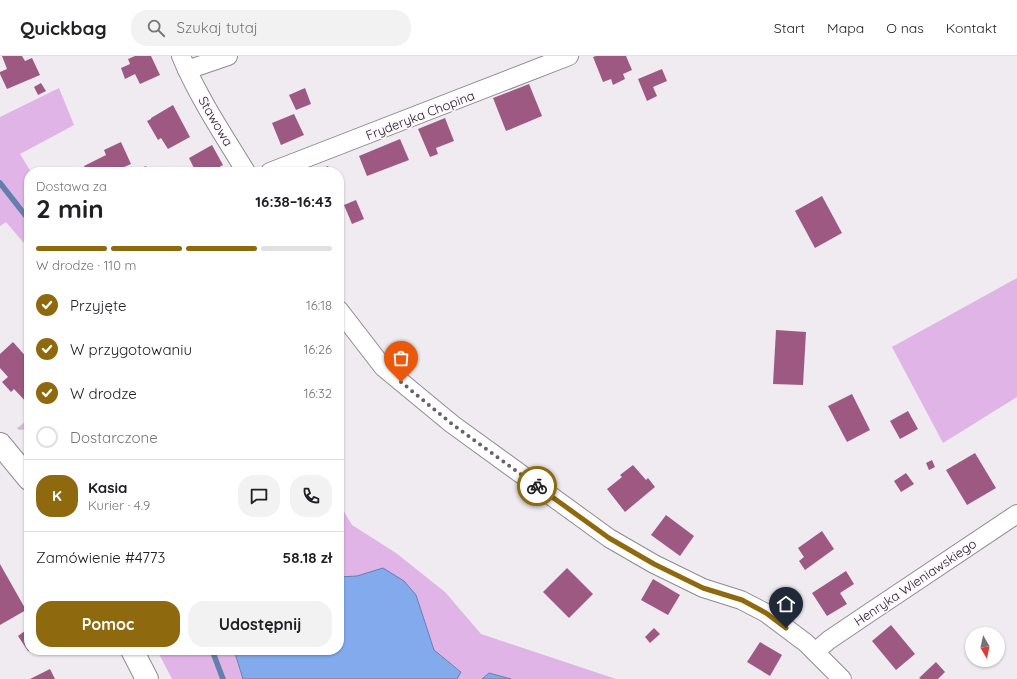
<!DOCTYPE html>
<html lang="pl">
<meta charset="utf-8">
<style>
body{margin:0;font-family:Quicksand,sans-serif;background:#f2f2f2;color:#202124;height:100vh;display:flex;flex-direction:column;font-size:15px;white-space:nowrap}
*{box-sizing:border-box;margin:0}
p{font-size:13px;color:#757577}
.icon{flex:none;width:22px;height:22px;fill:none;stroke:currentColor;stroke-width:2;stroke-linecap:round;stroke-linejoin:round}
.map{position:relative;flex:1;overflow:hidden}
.panel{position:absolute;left:24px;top:111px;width:320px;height:488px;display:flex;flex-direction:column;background:#fff;border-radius:16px;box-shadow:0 1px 3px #0004}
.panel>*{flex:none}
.needle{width:26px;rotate:171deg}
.controls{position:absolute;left:965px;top:571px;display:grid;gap:8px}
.controls a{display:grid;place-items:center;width:40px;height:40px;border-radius:50%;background:#fff;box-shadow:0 1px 3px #0004;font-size:20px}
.pin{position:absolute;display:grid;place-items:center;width:34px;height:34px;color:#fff;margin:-41px -17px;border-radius:50% 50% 50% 0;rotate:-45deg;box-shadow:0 0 4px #0007}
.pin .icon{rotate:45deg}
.courier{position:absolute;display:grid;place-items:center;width:40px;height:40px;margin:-20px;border:3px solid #8f690e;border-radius:50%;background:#fff;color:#222;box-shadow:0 1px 5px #0007}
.overview em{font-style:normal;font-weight:700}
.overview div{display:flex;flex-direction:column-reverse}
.overview{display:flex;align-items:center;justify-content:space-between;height:68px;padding:0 12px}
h1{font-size:26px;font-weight:700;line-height:30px}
.bar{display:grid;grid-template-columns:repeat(4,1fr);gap:6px 4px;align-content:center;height:48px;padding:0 12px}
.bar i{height:5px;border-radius:3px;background:#e0e0e0}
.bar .active{background:#8f690e}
.bar p{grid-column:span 4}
.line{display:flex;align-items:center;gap:10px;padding:0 12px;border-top:1px solid #e0e0e0}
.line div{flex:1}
.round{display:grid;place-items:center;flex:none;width:42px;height:42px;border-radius:16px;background:#f2f2f2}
ol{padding:0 12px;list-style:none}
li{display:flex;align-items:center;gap:12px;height:44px}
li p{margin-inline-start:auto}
li .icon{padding:4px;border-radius:50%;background:#8f690e;color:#fff;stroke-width:4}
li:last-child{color:#757577}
li i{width:22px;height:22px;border:2px solid #e0e0e0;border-radius:50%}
.button{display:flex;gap:8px;margin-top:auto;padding:8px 12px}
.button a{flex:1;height:46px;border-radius:16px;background:#8f690e;color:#fff;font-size:16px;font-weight:700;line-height:46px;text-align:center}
.button a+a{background:#f2f2f2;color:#202124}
header{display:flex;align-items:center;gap:24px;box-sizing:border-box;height:56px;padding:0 20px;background:#fff;border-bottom:1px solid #e0e0e0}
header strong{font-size:19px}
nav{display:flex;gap:22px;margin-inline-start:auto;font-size:14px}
.search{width:280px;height:36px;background:#f2f2f2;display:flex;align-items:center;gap:10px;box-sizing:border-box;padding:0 14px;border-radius:16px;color:#757577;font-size:15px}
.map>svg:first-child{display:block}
.green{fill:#e0b4e6}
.water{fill:#82aaec;stroke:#647fae}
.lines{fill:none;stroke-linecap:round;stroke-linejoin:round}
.stream{stroke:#647fae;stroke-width:5.5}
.building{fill:#9e5983}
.street-casing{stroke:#8f8b90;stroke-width:20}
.secondary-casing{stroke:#8f8b90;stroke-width:24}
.street{stroke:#fff;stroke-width:18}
.secondary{stroke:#fff;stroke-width:22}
.done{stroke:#676468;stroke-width:4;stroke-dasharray:0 7.2}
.route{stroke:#8f690e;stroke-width:5}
.labels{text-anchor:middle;stroke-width:3.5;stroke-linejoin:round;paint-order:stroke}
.street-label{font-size:13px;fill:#1e1c1e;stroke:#fdf8fd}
</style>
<header>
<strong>Quickbag</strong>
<div class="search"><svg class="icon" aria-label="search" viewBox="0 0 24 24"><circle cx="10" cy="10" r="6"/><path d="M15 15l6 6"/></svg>Szukaj tutaj</div>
<nav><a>Start</a><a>Mapa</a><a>O nas</a><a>Kontakt</a></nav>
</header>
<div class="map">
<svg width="1017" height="623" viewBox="0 0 1017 623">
<rect width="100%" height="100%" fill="#efebf0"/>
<!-- green -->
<g class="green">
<polygon points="59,32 74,69 20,98 31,116 29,116 29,193 6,166 0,170 0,61"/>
<polygon points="1017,222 1017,341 943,387 892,291"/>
<polygon points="29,363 29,373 19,374 17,372"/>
<polygon points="339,447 352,469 396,497 445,536 481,578 616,623 511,623 489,617 482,623 457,623 461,615 434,594 416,539 383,512 357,520 339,521"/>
<polygon points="157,594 234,594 243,623 172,623"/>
</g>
<!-- water -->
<g class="water">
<polygon points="383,512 404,525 416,539 434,594 461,616 457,623 243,623 234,594 339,594 339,521 357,520"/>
<polygon points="489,617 511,623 482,623"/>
</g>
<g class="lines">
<!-- stream -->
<g class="stream">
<polyline points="0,127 29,164"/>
<polyline points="212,594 223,623"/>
</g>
</g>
<!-- building -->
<g class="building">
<polygon points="2,0 22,0 25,5 32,2 40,19 7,33 0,18 0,16 7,13"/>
<polygon points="135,0 151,0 160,19 140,28 135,18 125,23 121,12 130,8 128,3"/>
<polygon points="596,0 626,0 632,14 623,18 625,23 613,29 611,23 603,26 593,1"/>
<polygon points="662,13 667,25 653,31 657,40 647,45 638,23"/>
<polygon points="41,27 46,35 38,39 34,31"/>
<polygon points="529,28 542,60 506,75 493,42"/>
<polygon points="305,32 311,48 296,54 289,39"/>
<polygon points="173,49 190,81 168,93 161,82 158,84 147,65 151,63 151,62"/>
<polygon points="294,58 304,79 281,89 272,67"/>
<polygon points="445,62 454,85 436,92 438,98 430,101 418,73"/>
<polygon points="400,83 409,104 367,120 359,100"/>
<polygon points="121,86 131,108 117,114 118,116 87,116 84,110 106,99 104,94"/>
<polygon points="212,89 223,109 210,116 196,116 189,102"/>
<polygon points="146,110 149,116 139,116 138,114"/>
<polygon points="328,110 331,116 313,116"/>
<polygon points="822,140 842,177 815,192 795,155"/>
<polygon points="356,144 364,163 352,168 344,149"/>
<polygon points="776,274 806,276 803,329 773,328"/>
<polygon points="13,286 29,304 29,349 14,333 11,336 2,326 8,321 0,312 0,298"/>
<polygon points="852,338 870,374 847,386 828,350"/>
<polygon points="908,355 918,373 900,383 890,365"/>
<polygon points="975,397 996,432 967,449 946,414"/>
<polygon points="932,404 935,411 929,414 926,407"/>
<polygon points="633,409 646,424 648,422 655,431 625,456 607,433 622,421 620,419"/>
<polygon points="906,417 914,428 901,436 894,425"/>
<polygon points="666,459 694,480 680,500 651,479"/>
<polygon points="822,475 834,493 805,514 799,505 804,501 798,492"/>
<polygon points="0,508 26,554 0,569"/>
<polygon points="567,512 593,538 569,562 543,536"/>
<polygon points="846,515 854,528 840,537 847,548 827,560 812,537"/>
<polygon points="653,523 680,539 668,559 641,544"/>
<polygon points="891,569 915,598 896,614 872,585"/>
<polygon points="29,572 29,595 28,595 18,580"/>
<polygon points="654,572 660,578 650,587 645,581"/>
<polygon points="760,586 782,599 770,620 747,606"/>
<polygon points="936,606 945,616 938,623 921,623 919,622"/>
<polygon points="50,613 55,623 30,623"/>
</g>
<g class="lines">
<defs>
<g id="street">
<path d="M181 0C198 41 223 78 246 116"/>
<polyline points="187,14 228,0"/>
<polyline points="270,116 569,0"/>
<polyline points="339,254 383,311 452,368 609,482 654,508 703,532 741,544 766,557 806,587 842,623"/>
<polyline points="815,596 829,584 869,557 1017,458"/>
</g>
<g id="secondary">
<polyline points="0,388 29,423"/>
<polyline points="132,594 147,623"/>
</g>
</defs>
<!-- street casing -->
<use href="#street" class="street-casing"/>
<!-- secondary casing -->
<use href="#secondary" class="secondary-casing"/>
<!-- street -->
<use href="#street" class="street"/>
<!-- secondary -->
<use href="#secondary" class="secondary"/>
</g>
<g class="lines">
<!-- done -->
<polyline class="done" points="401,326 452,368 537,430"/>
<!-- route -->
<polyline class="route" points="537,430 609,482 654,508 703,532 742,544 766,557 786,572"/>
</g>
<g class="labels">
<!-- street labels -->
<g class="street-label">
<text transform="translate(420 59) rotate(-21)" y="5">Fryderyka Chopina</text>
<text transform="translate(216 65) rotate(60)" y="5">Stawowa</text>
<text transform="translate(915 526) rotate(-34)" y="5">Henryka Wieniawskiego</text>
</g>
</g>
</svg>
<div class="controls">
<a><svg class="needle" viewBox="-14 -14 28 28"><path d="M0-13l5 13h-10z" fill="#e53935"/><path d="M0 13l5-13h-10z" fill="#757577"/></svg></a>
</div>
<div class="pin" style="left:401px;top:326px;background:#ea580c"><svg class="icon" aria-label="bag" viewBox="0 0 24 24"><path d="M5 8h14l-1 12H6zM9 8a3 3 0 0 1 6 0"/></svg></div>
<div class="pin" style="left:786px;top:572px;background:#1f2937"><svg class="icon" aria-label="home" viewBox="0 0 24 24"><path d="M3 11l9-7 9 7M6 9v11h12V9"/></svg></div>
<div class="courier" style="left:537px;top:430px"><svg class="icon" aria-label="bike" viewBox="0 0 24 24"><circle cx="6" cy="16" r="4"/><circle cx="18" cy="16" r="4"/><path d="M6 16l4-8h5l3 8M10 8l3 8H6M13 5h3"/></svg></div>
<section class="panel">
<div class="overview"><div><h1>2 min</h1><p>Dostawa za</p></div><em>16:38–16:43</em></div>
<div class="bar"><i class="active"></i><i class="active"></i><i class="active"></i><i></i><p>W drodze · 110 m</p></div>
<ol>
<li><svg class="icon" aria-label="check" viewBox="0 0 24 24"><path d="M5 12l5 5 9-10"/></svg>Przyjęte<p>16:18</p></li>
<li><svg class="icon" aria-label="check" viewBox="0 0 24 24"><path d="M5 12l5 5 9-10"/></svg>W przygotowaniu<p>16:26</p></li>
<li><svg class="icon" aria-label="check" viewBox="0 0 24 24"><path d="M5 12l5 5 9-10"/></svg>W drodze<p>16:32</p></li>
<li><i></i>Dostarczone</li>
</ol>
<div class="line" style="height:72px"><b class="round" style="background:#8f690e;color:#fff">K</b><div><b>Kasia</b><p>Kurier · 4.9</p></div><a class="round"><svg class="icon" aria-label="chat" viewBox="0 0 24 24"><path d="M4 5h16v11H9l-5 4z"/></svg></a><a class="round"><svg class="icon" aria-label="phone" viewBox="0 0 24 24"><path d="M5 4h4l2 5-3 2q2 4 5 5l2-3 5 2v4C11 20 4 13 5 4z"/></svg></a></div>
<div class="line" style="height:52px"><div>Zamówienie #4773</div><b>58.18 zł</b></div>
<div class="button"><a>Pomoc</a><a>Udostępnij</a></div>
</section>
</div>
